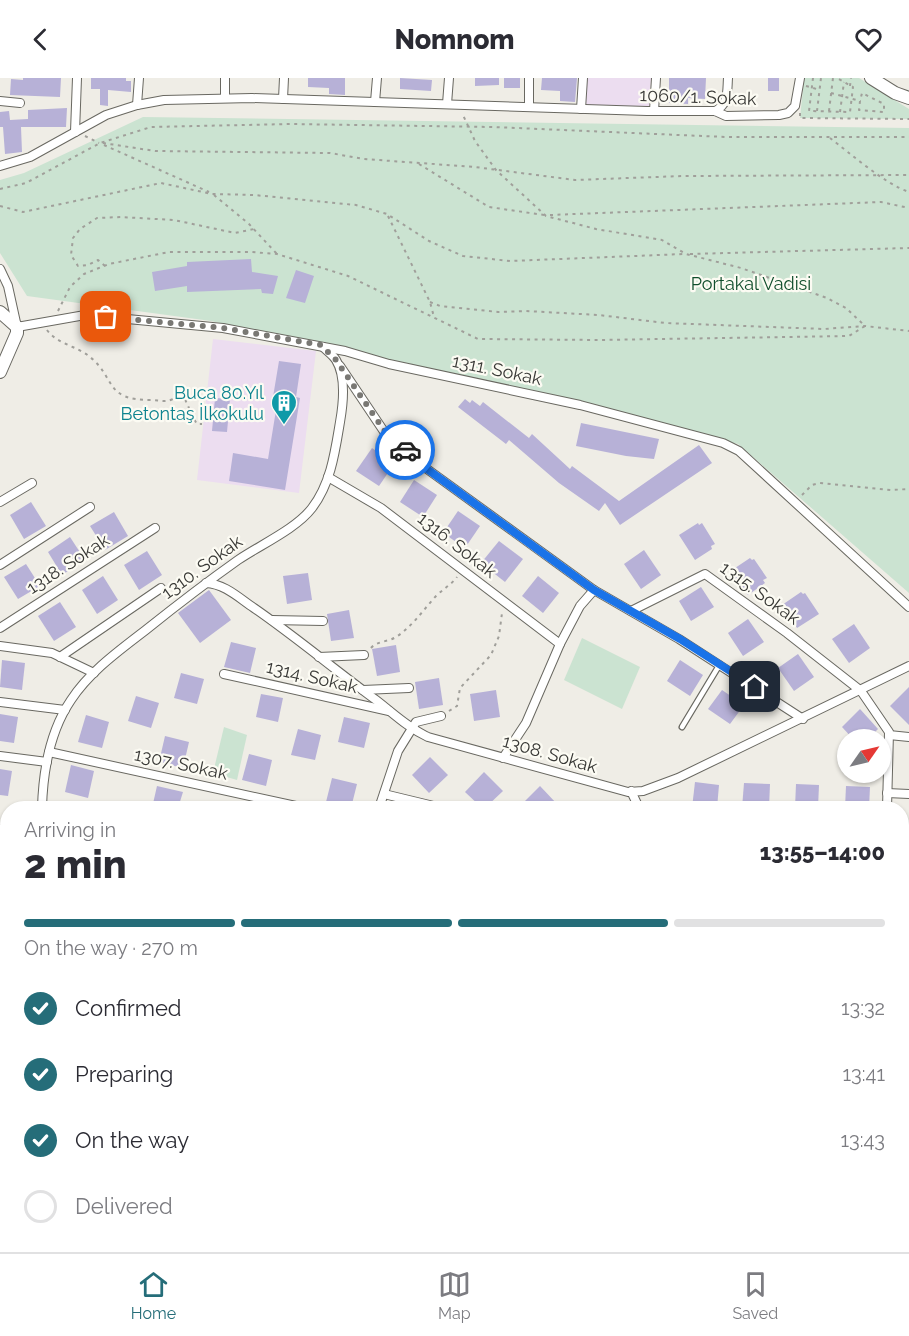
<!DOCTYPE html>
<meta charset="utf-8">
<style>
body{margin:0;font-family:Raleway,sans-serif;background:#f2f2f3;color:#2b2b33;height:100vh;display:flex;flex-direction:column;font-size:22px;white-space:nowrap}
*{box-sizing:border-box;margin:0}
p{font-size:20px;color:#7c7c81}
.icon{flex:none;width:33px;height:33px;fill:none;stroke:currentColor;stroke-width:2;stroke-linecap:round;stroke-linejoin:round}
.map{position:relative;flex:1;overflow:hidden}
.drawer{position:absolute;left:0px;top:723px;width:909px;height:452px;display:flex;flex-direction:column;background:#fff;border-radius:24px 24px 0 0;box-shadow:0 2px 4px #0004}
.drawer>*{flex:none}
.needle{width:39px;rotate:56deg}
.fabs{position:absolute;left:837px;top:651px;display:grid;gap:12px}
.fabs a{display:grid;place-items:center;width:54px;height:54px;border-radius:50%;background:#fff;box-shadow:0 2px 4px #0004;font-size:30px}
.pin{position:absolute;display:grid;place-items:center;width:51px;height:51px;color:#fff;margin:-26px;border-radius:12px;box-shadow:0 3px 9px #0006}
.courier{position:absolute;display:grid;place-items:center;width:60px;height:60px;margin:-30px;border:4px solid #1a73e8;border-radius:50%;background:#fff;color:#222;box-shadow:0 2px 8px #0007}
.summary em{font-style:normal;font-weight:800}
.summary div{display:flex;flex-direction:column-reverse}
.summary{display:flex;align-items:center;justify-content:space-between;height:102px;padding:0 24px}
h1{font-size:39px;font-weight:800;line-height:45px}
.bar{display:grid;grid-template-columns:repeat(4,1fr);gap:9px 6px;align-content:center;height:72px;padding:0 24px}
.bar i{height:8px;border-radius:4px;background:#e1e1e2}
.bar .selected{background:#256d79}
.bar p{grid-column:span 4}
ol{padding:0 24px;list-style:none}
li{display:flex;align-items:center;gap:18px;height:66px}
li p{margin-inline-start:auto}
li .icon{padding:6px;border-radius:50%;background:#256d79;color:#fff;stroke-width:4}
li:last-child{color:#7c7c81}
li i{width:33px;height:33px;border:3px solid #e1e1e2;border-radius:50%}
header{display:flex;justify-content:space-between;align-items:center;height:78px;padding:0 24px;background:#fff;font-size:27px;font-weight:800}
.tab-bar{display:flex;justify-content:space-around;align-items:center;height:84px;border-top:2px solid #e1e1e2;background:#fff;font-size:16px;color:#7c7c81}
.tab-bar a{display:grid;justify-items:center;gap:3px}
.tab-bar .selected{color:#256d79}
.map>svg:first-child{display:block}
.education{fill:#ecddf0}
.green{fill:#cbe3d1}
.building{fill:#b7b1d7}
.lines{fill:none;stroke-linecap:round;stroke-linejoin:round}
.lane-casing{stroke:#696861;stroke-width:7}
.street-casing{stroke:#696861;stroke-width:10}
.secondary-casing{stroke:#696861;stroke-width:14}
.path{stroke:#a09f9a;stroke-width:2;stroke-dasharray:3 4.5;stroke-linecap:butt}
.lane{stroke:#fff;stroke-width:4.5}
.street{stroke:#fff;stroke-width:8}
.secondary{stroke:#fff;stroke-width:12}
.done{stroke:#797874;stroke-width:6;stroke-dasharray:0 10.8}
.route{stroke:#1a73e8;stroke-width:8}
.labels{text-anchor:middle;stroke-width:4.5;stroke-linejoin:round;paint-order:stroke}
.street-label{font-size:18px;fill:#393936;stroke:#fcfbf3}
.park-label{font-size:18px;fill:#104e2c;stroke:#fcfbf3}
.culture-label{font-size:18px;fill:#0d838f;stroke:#fcfbf3;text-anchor:end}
</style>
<header><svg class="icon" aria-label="back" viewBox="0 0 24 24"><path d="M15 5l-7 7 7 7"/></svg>Nomnom<svg class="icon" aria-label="heart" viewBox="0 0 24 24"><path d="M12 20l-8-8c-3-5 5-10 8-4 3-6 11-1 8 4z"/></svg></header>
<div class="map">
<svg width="909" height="1174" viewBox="0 0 909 1174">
<rect width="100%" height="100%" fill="#efede6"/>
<!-- education -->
<g class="education">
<polygon points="587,0 651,0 649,29 585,27"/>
<polygon points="213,261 316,273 299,415 197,402"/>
<polygon points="109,1167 132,1167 134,1174 104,1174"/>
</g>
<!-- green -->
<g class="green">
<polygon points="804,0 859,0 909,31 909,41 800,40"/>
<polygon points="143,39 909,50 909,515 738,366 211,243 27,218 0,175 0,102 24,95"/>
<polygon points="582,560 640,589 622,631 564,602"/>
<polygon points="224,649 247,657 237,702 213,695"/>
<polygon points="0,780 8,781 7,1007 0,1006"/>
<polygon points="902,898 909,898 909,1080 902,1079"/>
<polygon points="902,1152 909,1154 909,1174 894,1174 894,1167 902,1167"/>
</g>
<!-- building -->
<g class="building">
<polygon points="23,0 61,0 60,19 10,17 11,1 23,2"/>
<polygon points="91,0 126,0 126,3 131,3 131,14 108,12 108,28 100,27 100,11 91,11"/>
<polygon points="308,0 345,0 345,17 329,16 329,10 308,9"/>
<polygon points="400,0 432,2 431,13 400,11"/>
<polygon points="475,0 499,0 499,7 475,8"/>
<rect x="504" y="0" width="16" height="10"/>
<polygon points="542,0 577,0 575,24 560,23 560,13 541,12"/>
<polygon points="669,0 706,0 705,21 688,20 688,26 669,25"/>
<rect x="768" y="0" width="11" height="13"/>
<polygon points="67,30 66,49 21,49 22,74 5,76 3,49 0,49 0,34 9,33 10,42 28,41 28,32"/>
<polygon points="251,181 252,194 278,198 273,216 262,215 261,211 187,214 187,208 155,213 152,194 187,188 187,184"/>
<polygon points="296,192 314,198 305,225 286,220"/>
<polygon points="279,283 301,286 296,319 300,320 285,412 229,403 233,375 268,381 278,320 273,319"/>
<polygon points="215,320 230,321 227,354 212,353"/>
<polygon points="465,321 470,325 472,322 480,328 483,324 529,360 532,356 570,391 572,388 619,423 699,367 712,385 620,447 605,425 599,433 559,405 509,362 506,366 458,329"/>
<polygon points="581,345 659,361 654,381 626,378 576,368"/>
<polygon points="372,370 394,386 379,408 356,393"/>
<polygon points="414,402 437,417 423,439 400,424"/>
<polygon points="31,424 46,448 24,461 10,437"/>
<polygon points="458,433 480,448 465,470 443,455"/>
<polygon points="114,434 128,458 105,472 90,448"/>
<polygon points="698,445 699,447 702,445 715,466 711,468 712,471 695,482 679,457"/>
<polygon points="70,459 85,482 62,497 48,474"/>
<polygon points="499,463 523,481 505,504 481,485"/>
<polygon points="644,472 661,497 641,511 624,486"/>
<polygon points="147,473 162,497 139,512 124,487"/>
<polygon points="750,480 752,482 754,481 767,500 763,502 765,505 748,517 745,513 742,515 730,496 733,494 732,492"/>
<polygon points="26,486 40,508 18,521 4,499"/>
<polygon points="308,495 312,522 287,526 283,498"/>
<polygon points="103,498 118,522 97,536 82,512"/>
<polygon points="538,498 559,515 543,535 522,518"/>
<polygon points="701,509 714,529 691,543 679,523"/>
<polygon points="209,512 231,542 200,565 178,535"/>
<polygon points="801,514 803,516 805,515 819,536 797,550 782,527"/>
<polygon points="60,524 76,549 54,563 38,538"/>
<polygon points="349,532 354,560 331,563 327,536"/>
<polygon points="748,541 764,564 743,578 728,555"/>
<polygon points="854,546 870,570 849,585 832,561"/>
<polygon points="231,564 256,570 250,595 224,589"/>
<polygon points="396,567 400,594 377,598 372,571"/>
<polygon points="798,576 814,599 794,613 778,590"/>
<polygon points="2,582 25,585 22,612 0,609"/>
<polygon points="680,582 703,597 690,618 667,603"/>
<polygon points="181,595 204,601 197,626 174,620"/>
<polygon points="439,600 443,627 419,631 415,604"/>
<polygon points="909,609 909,647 890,628"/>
<polygon points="496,612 500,639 474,643 470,616"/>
<polygon points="722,612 744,627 730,646 708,631"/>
<polygon points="261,616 283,620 278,644 256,639"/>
<polygon points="136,618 159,625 151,650 128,643"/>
<polygon points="860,631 878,651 867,662 854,662 842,649"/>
<polygon points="0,636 18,639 14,665 0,663"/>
<polygon points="86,637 109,644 102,670 78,664"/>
<polygon points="344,639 370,645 364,670 338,664"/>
<polygon points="298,651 321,657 315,682 291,677"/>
<polygon points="165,658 189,664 183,690 159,684"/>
<polygon points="249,676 272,682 266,708 242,702"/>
<polygon points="430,679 448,697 429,715 412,697"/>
<polygon points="71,687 94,693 88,720 65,714"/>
<polygon points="0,691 12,693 8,718 0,717"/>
<polygon points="484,694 503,713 485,730 482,730 465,714"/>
<polygon points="332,700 357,706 351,730 326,724"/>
<polygon points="695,704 719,707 717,730 692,730"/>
<polygon points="744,705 770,706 769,730 742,730"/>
<polygon points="796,706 819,707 818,730 795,730"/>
<polygon points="157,708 183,714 178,730 152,730"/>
<polygon points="540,708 557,726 553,730 518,730"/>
<polygon points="846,708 870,709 869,730 845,730"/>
</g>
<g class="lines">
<defs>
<polyline id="lane" points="682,649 720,586"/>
<g id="street">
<polyline points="225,20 225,0"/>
<polyline points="283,21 284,0"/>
<polyline points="0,23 20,25"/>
<polyline points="375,24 377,0"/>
<polyline points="447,26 449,0"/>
<polyline points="137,27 139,0"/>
<polyline points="529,28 529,0"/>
<polyline points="581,31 583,0"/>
<polyline points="654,33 656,0"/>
<path d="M715 33C729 26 727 14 728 0"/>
<polyline points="75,54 77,0"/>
<polyline points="0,88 30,79 106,37 137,27 164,22 252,20 647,33 715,33 726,38 779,37 788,35 795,28 800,0"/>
<polyline points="0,191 8,208 17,249 85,237 223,250 345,273 389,286 580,327 723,365 739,373 909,529"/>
<polyline points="340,288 385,355 427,391 594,512 679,561 803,641"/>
<polyline points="328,399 381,430 560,566 526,645 503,680"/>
<polyline points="0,424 32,405"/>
<polyline points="0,487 90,429"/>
<path d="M206 505C225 506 239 520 254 530 296 559 335 592 376 622 393 635 408 650 428 659L628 714 643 713 678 700 909 588"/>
<polyline points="631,533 705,496 787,555 861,613 889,654 887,730"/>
<polyline points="272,542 323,543"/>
<polyline points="0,550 155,450"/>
<polyline points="560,566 580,528 594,512"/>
<polyline points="0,568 52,575 94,595"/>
<polyline points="60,579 161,510"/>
<polyline points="319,579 364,577"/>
<polyline points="224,596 389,633"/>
<polyline points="363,612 409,610"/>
<polyline points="0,624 65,632"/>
<polyline points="889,657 909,659"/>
<polyline points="49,674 305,730"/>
<polyline points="0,678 47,684"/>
<polyline points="631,713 639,730"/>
<polyline points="887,715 909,716"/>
<polyline points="384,716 442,730"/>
<path d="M42 730C43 693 50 653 71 622 90 593 120 572 147 551 177 527 207 504 238 482 260 467 296 451 312 430 331 405 335 374 340 344 343 327 346 298 336 282 333 277 327 273 323 269"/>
<polyline points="379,730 398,673 416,644 441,638"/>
<polyline points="902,771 909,771"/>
<polyline points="3,1058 8,1051"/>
<polyline points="20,1174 24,1167"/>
<polyline points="90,1174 94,1167"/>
<polyline points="266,1174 268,1173"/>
<polyline points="322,1174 322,1167"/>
<polyline points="387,1174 387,1167"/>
<polyline points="514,1174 514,1167"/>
<polyline points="589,1174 590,1167"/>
<polyline points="667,1174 668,1167"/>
<polyline points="720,1174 721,1167"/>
<polyline points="770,1174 770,1167"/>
<polyline points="841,1174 842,1167"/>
</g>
<g id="secondary">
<polyline points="871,0 895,15 909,20"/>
<polyline points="0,234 17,249 17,255 0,294"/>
<polyline points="0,753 8,754"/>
<polyline points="0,772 8,773"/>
<polyline points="902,871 909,870"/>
<polyline points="902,888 909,887"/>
<polyline points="0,1015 8,1017"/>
<polyline points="902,1090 909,1091"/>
</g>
</defs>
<!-- lane casing -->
<use href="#lane" class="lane-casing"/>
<!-- street casing -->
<use href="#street" class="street-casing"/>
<!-- secondary casing -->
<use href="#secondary" class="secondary-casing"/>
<!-- path -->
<g class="path">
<polyline points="813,0 809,33 850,34 853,9 837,0"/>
<polyline points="806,8 820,12"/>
<polyline points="850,8 851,0"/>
<polyline points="831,15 860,23 859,32 884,34 884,26 862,15 860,23"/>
<polyline points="817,33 821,0"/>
<polyline points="829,33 833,0"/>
<polyline points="840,34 844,4"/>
<polyline points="800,35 800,40 909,41"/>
<polyline points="85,58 99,65"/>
<path d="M830 60C851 76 885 106 909 114"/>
<polyline points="103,65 155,73 330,75 364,81 475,89 575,102 683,98 909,97"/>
<polyline points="104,67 209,114"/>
<polyline points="419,86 489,129 544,137"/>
<polyline points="0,111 26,105 100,65 151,49 290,46 493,49 726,59 909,59"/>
<polyline points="214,117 249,146 277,176"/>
<polyline points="0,128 23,134 161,105 212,116 254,117 356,127 387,136 429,163 463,178 510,183 684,176"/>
<polyline points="550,137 881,124 909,130"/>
<polyline points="388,138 430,224 434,239"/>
<polyline points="690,176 909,170"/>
<polyline points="105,188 98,182 88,187 78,188 71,177 73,160 80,151 97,140 121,139 174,142 235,155 254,151"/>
<polyline points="430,224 440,228 498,234 526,233 599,237 665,245 824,251 865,248 909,253"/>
<polyline points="58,233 70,209 84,196 109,186 169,174 252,174 277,176 348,198 478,261 598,262 849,258 865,248 846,230 827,220 741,190 686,176 662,162 596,151 546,138 496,92 475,63 463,37"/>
<path d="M47 252C57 266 77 268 90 279 116 300 104 322 150 322 159 322 165 325 173 321L175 316 181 315C188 325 190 335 197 346H202"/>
<polyline points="802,417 812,407 820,405 891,412 909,411"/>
<path d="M371 570C377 563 388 564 396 559 413 548 423 532 436 518 443 511 451 507 457 499"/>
<polyline points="449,633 457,628 460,610 491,577 499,558 502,535"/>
<polyline points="4,782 8,790"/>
<polyline points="0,796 8,797"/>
<polyline points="0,967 8,970"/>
<polyline points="0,996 8,999"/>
</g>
<!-- lane -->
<use href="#lane" class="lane"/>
<!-- street -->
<use href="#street" class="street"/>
<!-- secondary -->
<use href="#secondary" class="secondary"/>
</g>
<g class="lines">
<!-- done -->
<polyline class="done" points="106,239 223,250 321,267 336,282 386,355 405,372"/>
<!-- route -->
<polyline class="route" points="405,372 427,391 594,512 680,561 755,609"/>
</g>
<!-- icons -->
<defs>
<symbol id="building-pin" viewBox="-11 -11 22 30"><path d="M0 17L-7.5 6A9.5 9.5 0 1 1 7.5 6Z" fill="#0f9aa8" stroke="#fcfbf3"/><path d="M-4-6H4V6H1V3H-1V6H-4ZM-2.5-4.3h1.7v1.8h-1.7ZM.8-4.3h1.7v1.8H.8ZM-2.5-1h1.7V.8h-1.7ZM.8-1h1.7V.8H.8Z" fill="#fff"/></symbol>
</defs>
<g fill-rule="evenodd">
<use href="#building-pin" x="269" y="310" width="30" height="40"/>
</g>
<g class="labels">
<!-- street labels -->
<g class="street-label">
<text transform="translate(698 19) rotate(2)" y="6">1060/1. Sokak</text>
<text transform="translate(497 292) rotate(12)" y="6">1311. Sokak</text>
<text transform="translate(457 467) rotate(38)" y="6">1316. Sokak</text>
<text transform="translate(68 486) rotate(-33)" y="6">1318. Sokak</text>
<text transform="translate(202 489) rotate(-36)" y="6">1310. Sokak</text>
<text transform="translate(760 515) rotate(36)" y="6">1315. Sokak</text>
<text transform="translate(312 599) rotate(13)" y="6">1314. Sokak</text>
<text transform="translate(550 676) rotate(16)" y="6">1308. Sokak</text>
<text transform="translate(181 686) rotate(12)" y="6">1307. Sokak</text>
</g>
<!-- park labels -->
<g class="park-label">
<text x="751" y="212">Portakal Vadisi</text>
</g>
<!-- culture labels -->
<g class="culture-label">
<text x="264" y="321">Buca 80.Yıl<tspan x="264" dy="21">Betontaş İlkokulu</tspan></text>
</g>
</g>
</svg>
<div class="fabs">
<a><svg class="needle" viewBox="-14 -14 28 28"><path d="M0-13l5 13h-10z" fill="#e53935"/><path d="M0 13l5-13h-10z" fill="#7c7c81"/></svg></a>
</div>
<div class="pin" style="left:106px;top:239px;background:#ea580c"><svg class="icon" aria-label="bag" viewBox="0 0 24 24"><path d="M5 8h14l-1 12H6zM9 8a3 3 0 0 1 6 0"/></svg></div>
<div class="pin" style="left:755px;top:609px;background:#1f2937"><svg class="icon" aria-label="home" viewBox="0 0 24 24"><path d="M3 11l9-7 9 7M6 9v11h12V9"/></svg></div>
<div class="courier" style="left:405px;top:372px"><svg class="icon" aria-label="car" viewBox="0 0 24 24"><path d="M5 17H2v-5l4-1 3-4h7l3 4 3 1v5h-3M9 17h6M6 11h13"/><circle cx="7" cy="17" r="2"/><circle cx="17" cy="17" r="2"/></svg></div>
<section class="drawer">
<div class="summary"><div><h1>2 min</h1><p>Arriving in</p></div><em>13:55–14:00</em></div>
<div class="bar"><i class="selected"></i><i class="selected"></i><i class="selected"></i><i></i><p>On the way · 270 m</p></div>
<ol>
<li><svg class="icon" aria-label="check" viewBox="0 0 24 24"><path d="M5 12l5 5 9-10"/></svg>Confirmed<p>13:32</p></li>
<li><svg class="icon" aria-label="check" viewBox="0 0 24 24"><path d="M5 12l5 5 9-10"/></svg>Preparing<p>13:41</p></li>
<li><svg class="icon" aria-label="check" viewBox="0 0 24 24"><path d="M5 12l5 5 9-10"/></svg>On the way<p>13:43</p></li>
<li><i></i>Delivered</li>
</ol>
</section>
</div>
<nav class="tab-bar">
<a class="selected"><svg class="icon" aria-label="home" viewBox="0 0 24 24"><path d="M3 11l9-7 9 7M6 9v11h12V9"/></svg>Home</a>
<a><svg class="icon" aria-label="map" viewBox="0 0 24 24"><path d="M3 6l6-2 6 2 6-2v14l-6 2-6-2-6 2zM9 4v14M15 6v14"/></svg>Map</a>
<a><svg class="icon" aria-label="saved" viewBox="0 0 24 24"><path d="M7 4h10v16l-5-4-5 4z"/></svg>Saved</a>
</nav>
